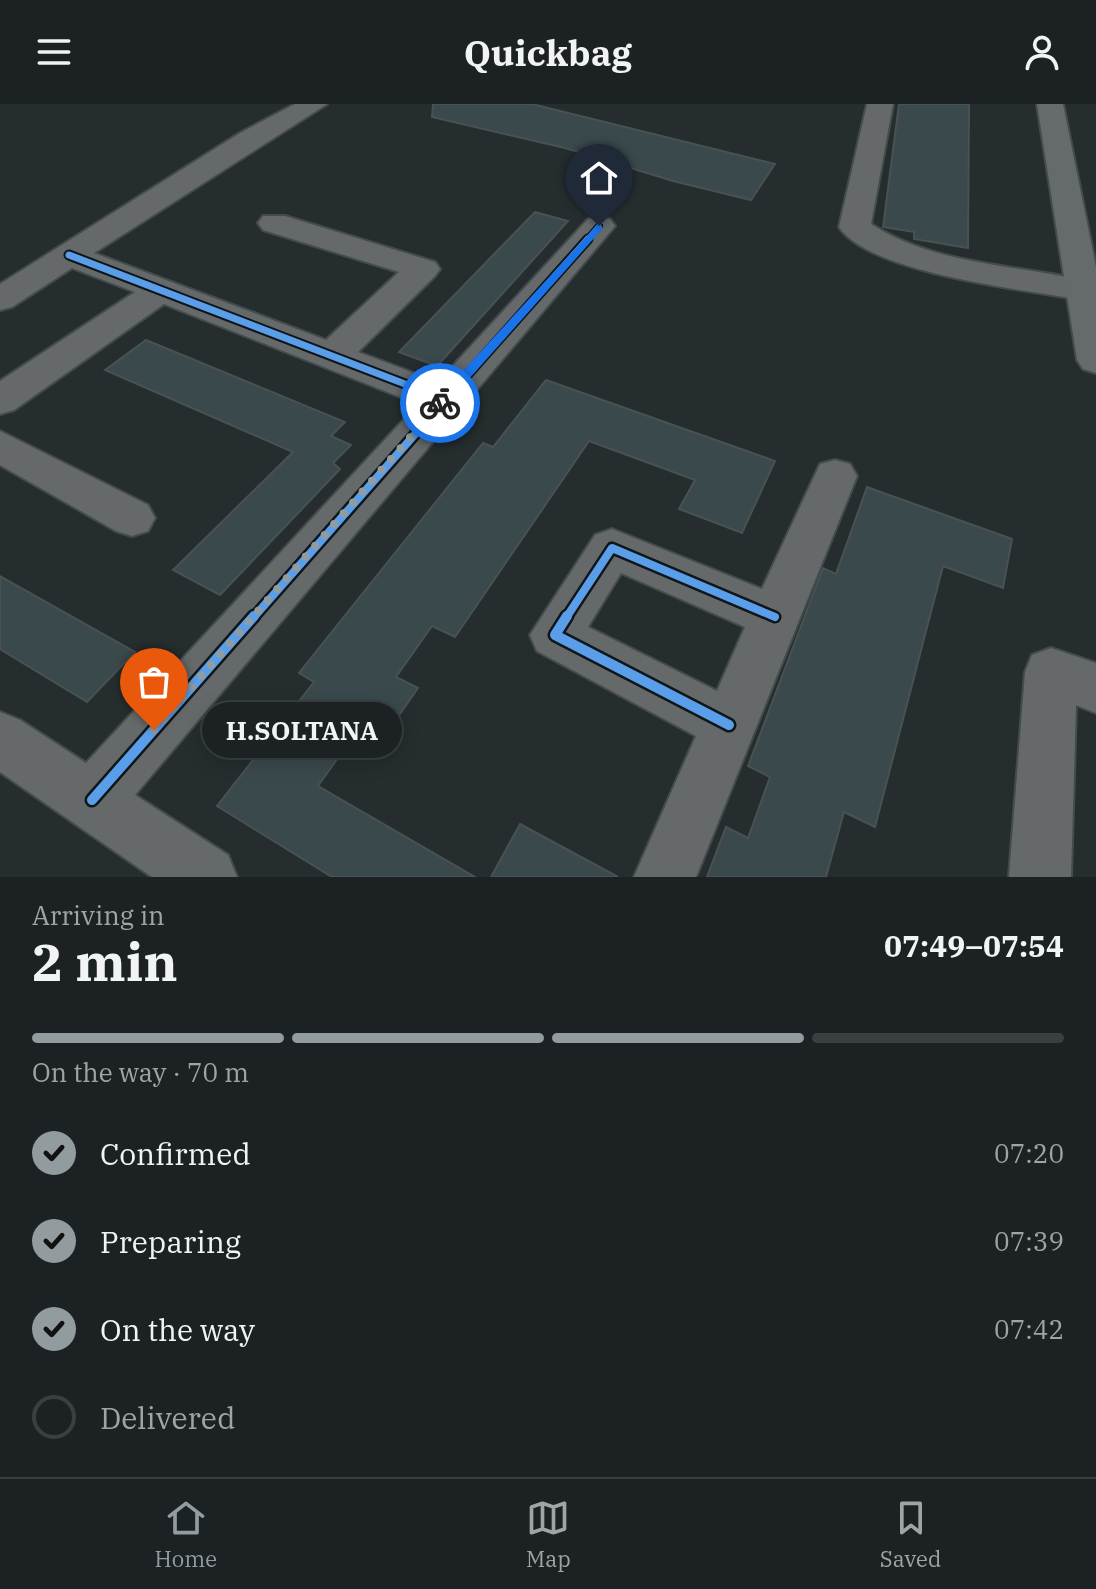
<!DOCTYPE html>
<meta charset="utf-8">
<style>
body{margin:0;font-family:"IBM Plex Serif",serif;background:#292f30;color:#f1f3f6;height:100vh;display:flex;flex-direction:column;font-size:30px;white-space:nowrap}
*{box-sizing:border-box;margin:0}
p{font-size:26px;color:#a0a4a6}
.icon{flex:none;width:44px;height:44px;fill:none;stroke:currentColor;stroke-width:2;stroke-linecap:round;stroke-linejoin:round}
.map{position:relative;height:773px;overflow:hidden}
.side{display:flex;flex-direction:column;background:#1c2223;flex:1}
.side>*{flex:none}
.pin{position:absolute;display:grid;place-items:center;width:68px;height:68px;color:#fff;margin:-82px -34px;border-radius:50% 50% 50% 0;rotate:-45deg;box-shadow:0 0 8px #0007}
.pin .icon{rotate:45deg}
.courier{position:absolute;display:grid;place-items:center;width:80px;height:80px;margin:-40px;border:6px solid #1a73e8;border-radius:50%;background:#fff;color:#222;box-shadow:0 2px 10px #0007}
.bubble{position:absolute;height:56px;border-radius:28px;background:#1c2223;box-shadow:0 4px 20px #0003,0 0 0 2px #3a3f41;font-size:26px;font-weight:700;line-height:56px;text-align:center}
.summary em{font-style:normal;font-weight:700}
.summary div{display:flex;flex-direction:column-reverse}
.summary{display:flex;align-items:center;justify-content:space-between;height:136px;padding:0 32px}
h1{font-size:52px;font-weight:700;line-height:60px}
.bar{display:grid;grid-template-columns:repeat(4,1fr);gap:12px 8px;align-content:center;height:96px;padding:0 32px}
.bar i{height:10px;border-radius:6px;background:#3a3f41}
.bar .selected{background:#929c9e}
.bar p{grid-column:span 4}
ol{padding:0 32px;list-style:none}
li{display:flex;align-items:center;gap:24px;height:88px}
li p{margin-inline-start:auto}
li .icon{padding:8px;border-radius:50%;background:#929c9e;color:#111;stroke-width:4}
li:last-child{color:#a0a4a6}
li i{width:44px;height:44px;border:4px solid #3a3f41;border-radius:50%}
header{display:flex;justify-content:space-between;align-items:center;height:104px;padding:0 32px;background:#1c2223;font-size:36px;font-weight:700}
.menu{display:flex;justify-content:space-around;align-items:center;height:112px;border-top:2px solid #3a3f41;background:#1c2223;font-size:22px;color:#a0a4a6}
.menu a{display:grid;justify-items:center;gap:4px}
.menu .selected{color:#929c9e}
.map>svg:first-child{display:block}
.building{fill:#3a494c;stroke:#4a5153;stroke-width:2}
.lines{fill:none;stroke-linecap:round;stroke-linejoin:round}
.minor-casing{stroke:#444b4d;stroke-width:4}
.major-casing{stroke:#444b4d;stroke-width:4}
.minor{fill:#66696a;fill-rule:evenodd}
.major{fill:#656a6b;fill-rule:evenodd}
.cycleway-far3-casing{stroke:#0f1618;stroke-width:8}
.cycleway-far2-casing{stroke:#0f1618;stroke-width:11}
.cycleway-far1-casing{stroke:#0f1618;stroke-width:13}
.cycleway-casing{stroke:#0f1618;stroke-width:15}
.cycleway-far3{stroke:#5a9eea;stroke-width:5}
.cycleway-far2{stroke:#5a9eea;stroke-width:7}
.cycleway-far1{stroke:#5a9eea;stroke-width:8}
.cycleway{stroke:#5a9eea;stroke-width:10}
.route{fill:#1a73e8}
.done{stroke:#929c9e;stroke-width:8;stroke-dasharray:0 14.4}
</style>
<header><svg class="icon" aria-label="menu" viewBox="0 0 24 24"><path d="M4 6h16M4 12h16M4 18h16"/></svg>Quickbag<svg class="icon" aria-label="person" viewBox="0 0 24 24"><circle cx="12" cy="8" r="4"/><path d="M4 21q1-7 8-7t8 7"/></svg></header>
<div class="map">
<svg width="1096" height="773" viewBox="0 0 1096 773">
<rect width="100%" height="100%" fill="#252d2f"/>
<!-- building -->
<g class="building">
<polygon points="433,0 532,0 775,60 751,96 673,77 565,44 432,13"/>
<polygon points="899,0 969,0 968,144 914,135 914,128 883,123"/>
<polygon points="535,108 568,117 437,262 399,248"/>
<polygon points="146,236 345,318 331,332 351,341 333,359 340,365 220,491 173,466 293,348 105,266"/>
<polygon points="546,276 775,357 742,429 679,405 695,376 589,337 455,533 432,522 396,573 418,584 391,623 369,610 318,682 475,773 332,773 217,702 314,578 299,569 483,339 493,343"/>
<polygon points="867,383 1012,435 1003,484 943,462 875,723 844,708 826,773 707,773 726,723 748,734 770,673 748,662 823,464 836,470"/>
<polygon points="0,472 135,548 87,598 0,545"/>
<polygon points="520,720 618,773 491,773"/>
</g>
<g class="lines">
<defs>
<g id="minor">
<polygon points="295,0 327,0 94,149 326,236 399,168 263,126 258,119 263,112 285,112 435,158 440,165 435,172 358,248 438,278 588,115 610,115 615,122 135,691 228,751 237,773 152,773 0,668 0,608 20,616 86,659 418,300 164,200 14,306 0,310 0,277 135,188 72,164 12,203 0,206 0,180 240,29"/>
<path d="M867 0H893L871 120C937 163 1021 160 1095 179V193L1083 196C1027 186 871 170 839 123Z"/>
<polygon points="0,327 148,401 155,414 148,427 132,432 116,427 0,361"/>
<path d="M835 356 850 360 857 372 696 773H634L696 632 537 547 530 531 595 431 612 425 762 485 820 360ZM621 469 745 523 717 587 588 523Z"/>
<polygon points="1051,544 1096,559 1096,609 1076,601 1071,773 1009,773 1025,568 1032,551"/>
</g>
<polygon id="major" points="1037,0 1063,0 1096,163 1096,269 1083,265 1077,256"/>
</defs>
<!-- minor casing -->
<use href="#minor" class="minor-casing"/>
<!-- major casing -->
<use href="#major" class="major-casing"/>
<!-- minor -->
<use href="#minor" class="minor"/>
<!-- major -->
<use href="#major" class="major"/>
<defs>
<polyline id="cycleway-far3" points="586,137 599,122"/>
<g id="cycleway-far2">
<polyline points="69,151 444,295"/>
<polyline points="437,305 588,135"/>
</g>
<g id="cycleway-far1">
<polyline points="253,514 439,303"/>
<polyline points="566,514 612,444 775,513"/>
</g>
<g id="cycleway">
<polyline points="567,512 555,531 729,621"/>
<polyline points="92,696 254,512"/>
</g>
</defs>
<!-- cycleway-far3 casing -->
<use href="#cycleway-far3" class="cycleway-far3-casing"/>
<!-- cycleway-far2 casing -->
<use href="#cycleway-far2" class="cycleway-far2-casing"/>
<!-- cycleway-far1 casing -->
<use href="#cycleway-far1" class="cycleway-far1-casing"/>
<!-- cycleway casing -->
<use href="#cycleway" class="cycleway-casing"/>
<!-- cycleway-far3 -->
<use href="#cycleway-far3" class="cycleway-far3"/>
<!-- cycleway-far2 -->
<use href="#cycleway-far2" class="cycleway-far2"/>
<!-- cycleway-far1 -->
<use href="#cycleway-far1" class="cycleway-far1"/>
<!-- cycleway -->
<use href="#cycleway" class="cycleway"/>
</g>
<!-- route -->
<polygon class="route" points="599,119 603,124 445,302 436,302 436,296"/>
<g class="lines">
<!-- done -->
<polyline class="done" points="154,626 440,299"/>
</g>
</svg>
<div class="pin" style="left:154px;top:626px;background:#ea580c"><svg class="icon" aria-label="bag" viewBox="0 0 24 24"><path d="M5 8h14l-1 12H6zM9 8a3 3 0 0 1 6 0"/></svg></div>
<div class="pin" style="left:599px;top:122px;background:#1f2937"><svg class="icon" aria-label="home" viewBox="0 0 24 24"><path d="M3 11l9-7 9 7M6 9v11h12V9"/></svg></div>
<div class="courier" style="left:440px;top:299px"><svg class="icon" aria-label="bike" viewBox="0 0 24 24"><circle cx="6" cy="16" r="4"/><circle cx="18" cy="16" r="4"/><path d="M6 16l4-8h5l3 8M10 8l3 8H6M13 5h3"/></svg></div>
<div class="bubble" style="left:202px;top:598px;width:200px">H.SOLTANA</div>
</div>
<section class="side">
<div class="summary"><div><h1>2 min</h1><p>Arriving in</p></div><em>07:49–07:54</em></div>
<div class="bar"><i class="selected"></i><i class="selected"></i><i class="selected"></i><i></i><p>On the way · 70 m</p></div>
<ol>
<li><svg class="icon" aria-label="check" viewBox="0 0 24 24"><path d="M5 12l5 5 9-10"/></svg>Confirmed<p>07:20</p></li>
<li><svg class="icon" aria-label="check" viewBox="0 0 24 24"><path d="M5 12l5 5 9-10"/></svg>Preparing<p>07:39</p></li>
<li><svg class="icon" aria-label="check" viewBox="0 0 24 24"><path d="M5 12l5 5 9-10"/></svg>On the way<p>07:42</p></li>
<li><i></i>Delivered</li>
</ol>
</section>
<nav class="menu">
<a class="selected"><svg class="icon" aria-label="home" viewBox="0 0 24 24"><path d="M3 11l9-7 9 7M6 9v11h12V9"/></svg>Home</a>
<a><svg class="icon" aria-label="map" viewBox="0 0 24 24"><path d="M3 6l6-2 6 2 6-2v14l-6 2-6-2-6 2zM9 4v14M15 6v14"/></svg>Map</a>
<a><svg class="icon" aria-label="saved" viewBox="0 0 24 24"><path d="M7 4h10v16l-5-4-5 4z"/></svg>Saved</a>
</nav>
